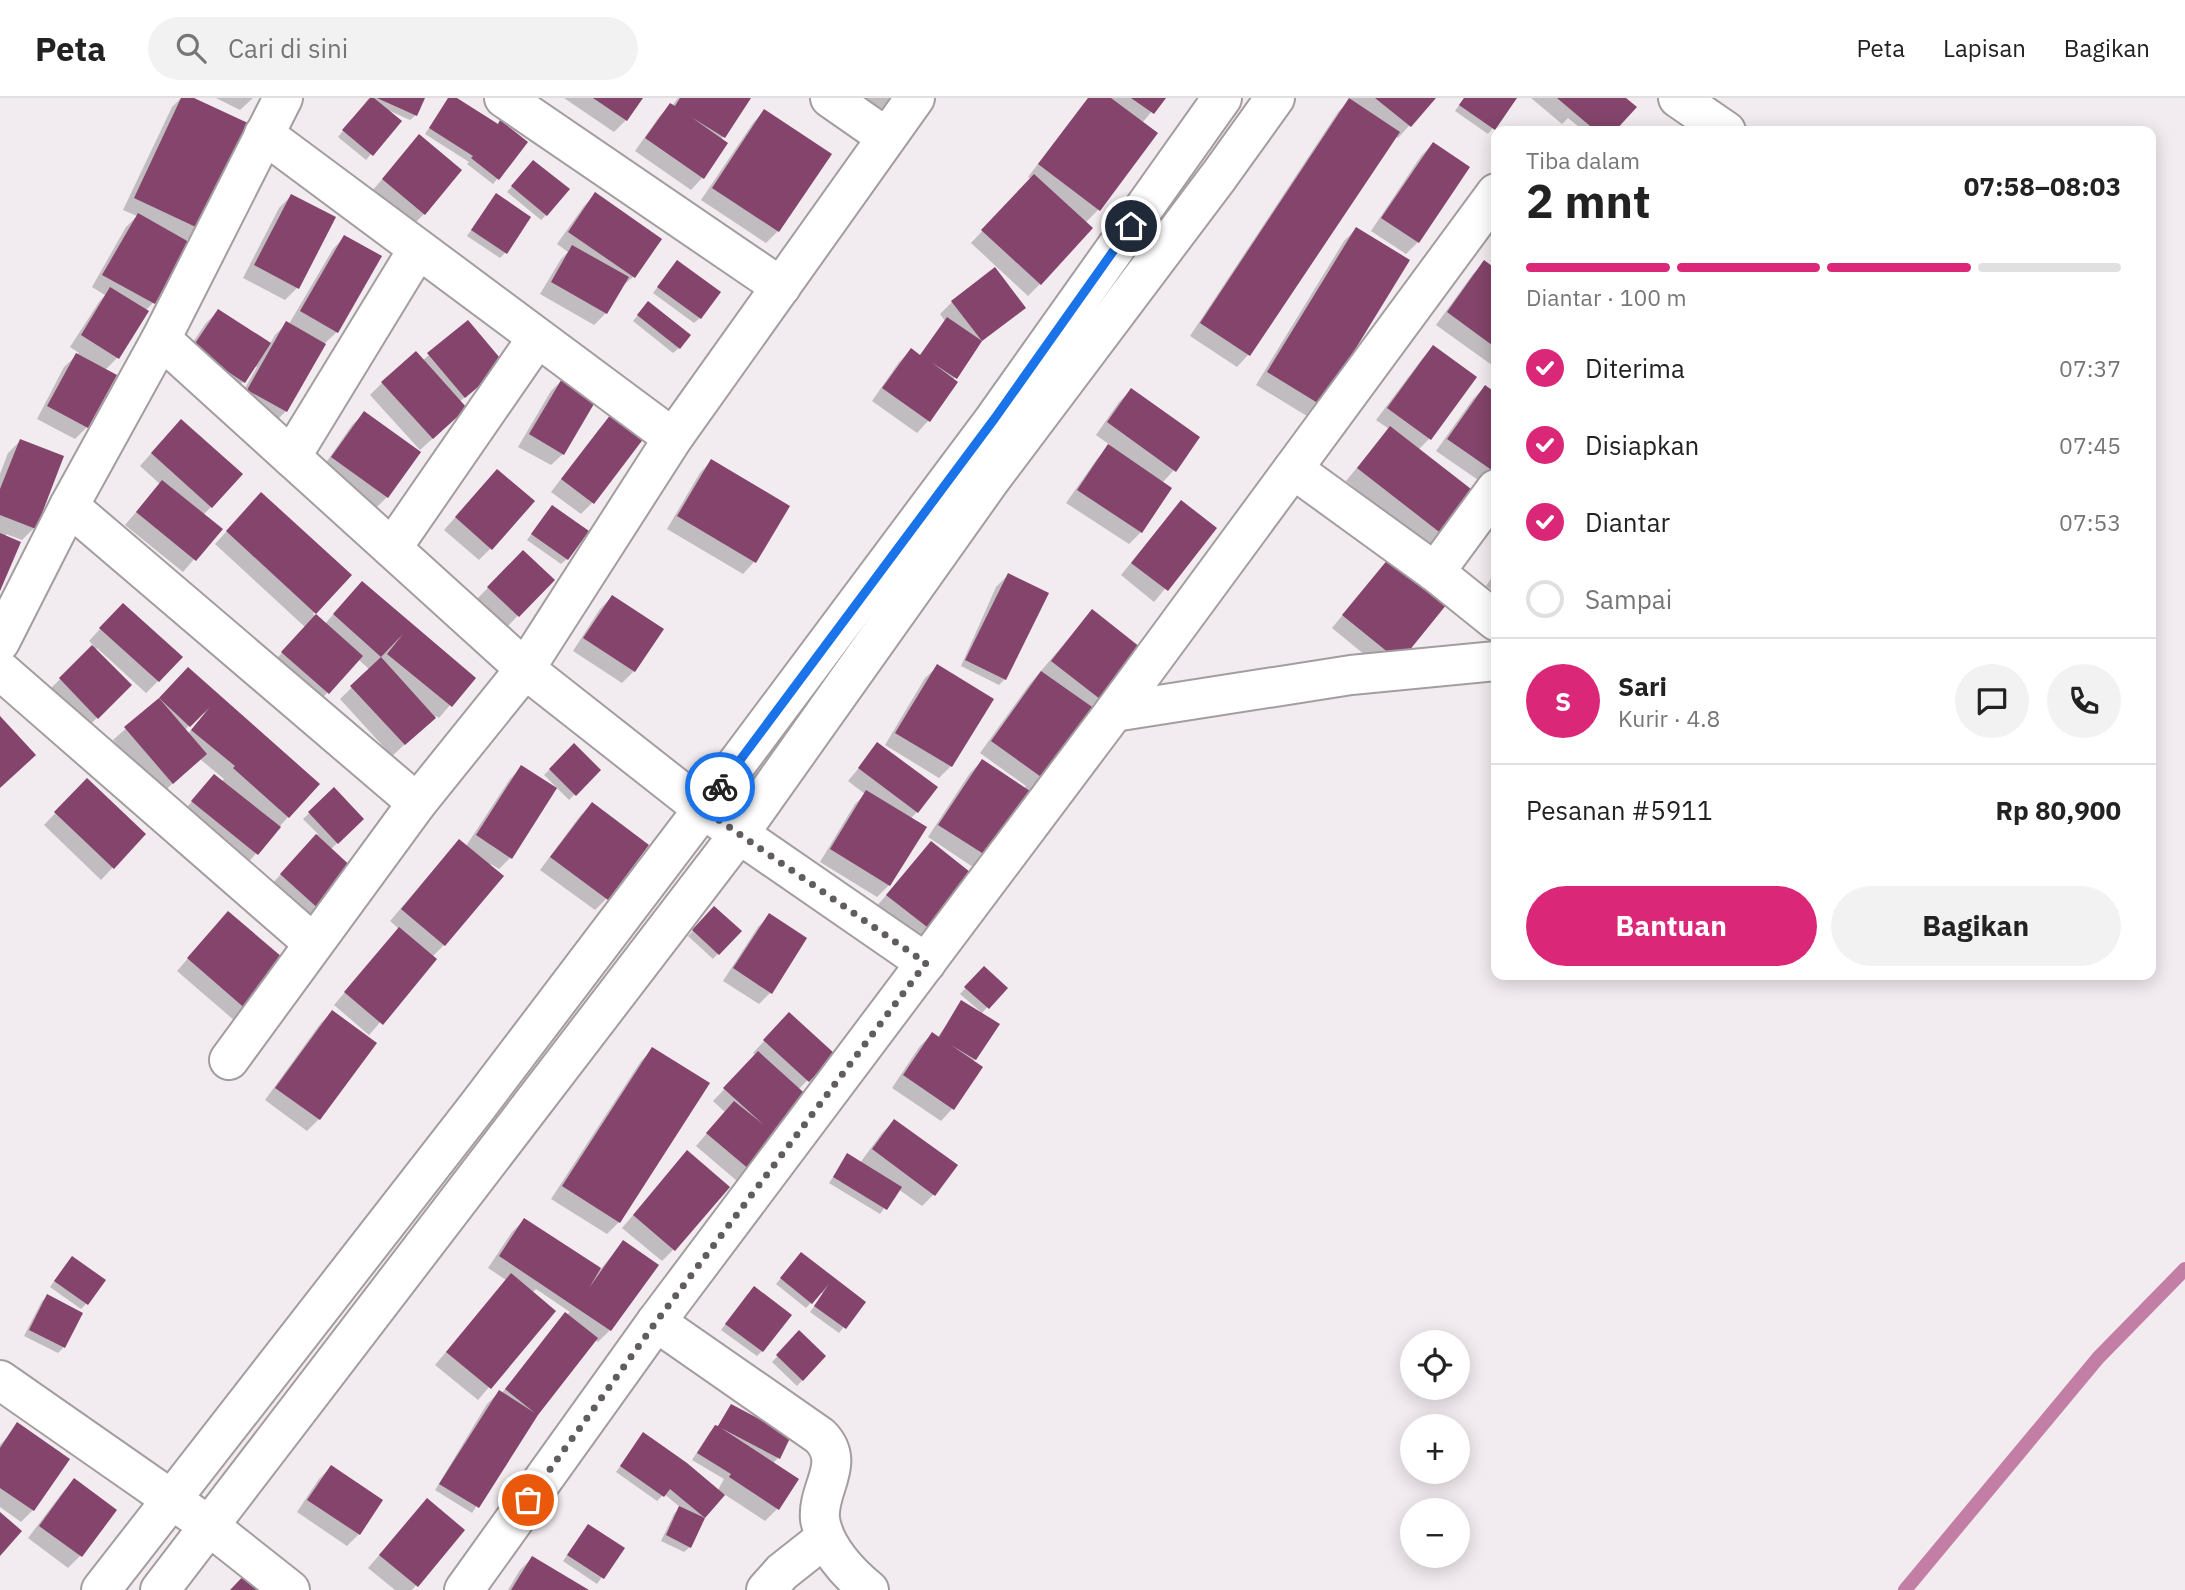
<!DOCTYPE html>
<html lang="id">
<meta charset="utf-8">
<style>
body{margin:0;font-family:"IBM Plex Sans",sans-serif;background:#f2f2f2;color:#222;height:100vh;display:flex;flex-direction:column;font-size:26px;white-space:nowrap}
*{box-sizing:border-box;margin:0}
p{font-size:23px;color:#767676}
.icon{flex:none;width:38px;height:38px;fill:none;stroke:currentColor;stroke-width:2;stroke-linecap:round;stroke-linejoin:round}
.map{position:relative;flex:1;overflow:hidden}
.details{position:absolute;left:1491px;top:28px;width:665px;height:854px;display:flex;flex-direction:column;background:#fff;border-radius:14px;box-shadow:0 4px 18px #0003}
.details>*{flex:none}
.buttons{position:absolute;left:1400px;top:1232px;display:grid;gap:14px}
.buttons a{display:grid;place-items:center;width:70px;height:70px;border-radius:50%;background:#fff;box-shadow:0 4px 18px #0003;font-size:35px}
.pin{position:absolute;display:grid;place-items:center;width:60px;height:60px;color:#fff;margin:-30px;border:4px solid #fff;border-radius:50%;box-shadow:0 2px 7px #0007}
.courier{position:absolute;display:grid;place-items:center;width:70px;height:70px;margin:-35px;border:5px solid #1a73e8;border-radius:50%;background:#fff;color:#222;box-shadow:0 2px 9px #0007}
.summary em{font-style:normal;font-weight:800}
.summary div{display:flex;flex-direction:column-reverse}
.summary{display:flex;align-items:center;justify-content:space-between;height:119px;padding:0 35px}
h1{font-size:46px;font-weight:800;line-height:52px}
.bar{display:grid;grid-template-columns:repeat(4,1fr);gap:10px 7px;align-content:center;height:84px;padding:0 35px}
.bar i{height:9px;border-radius:5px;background:#e0e0e0}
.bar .selected{background:#db2777}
.bar p{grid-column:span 4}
.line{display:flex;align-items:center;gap:18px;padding:0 35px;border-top:2px solid #e0e0e0}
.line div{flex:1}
.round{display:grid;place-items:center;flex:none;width:74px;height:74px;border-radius:37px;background:#f2f2f2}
ol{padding:0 35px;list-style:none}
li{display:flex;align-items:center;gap:21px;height:77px}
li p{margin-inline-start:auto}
li .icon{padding:7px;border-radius:50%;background:#db2777;color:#fff;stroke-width:4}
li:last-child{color:#767676}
li i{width:38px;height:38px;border:4px solid #e0e0e0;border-radius:50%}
.action{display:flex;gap:14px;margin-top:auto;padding:14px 35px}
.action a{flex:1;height:80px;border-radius:42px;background:#db2777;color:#fff;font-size:28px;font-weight:800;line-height:80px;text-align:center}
.action a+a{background:#f2f2f2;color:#222}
header{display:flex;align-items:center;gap:42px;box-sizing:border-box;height:98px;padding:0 35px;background:#fff;border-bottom:2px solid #e0e0e0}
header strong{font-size:33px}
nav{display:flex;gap:38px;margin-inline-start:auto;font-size:24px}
.search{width:490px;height:63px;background:#f2f2f2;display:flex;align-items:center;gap:18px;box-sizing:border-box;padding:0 24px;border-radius:38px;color:#767676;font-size:26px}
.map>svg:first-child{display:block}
.shadow{fill:#0003;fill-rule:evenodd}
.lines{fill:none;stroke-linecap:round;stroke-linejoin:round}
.stream{stroke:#c37ea6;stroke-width:14}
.building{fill:#84446b}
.street-casing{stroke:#a49da0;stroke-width:42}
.street{stroke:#fff;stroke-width:38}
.done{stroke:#615d5f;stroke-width:7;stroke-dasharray:0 12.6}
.route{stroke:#1a73e8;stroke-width:9}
</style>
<header>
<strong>Peta</strong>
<div class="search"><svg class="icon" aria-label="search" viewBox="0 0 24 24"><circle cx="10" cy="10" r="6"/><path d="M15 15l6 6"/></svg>Cari di sini</div>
<nav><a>Peta</a><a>Lapisan</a><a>Bagikan</a></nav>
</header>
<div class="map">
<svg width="2185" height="1492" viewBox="0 0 2185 1492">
<rect width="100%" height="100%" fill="#f2ebef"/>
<!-- shadow -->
<g class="shadow">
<polygon points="181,0 190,0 199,130 185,144 153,205 145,213 117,260 105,272 87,329 75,341 37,321 64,269 79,255 70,249 99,204 105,197 92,189 126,129 137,118 123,112 172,9"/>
<polygon points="216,0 253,0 240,12"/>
<polygon points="369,0 423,0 416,17 410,22 390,13 371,56 366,62 338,39"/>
<polygon points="449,0 453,0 498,80 493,86 467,66 469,64 425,36"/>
<polygon points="564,0 641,0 626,22 614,34"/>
<polygon points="678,0 749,0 721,42 702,80 691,92 635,53 659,19 670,7 672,8"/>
<polygon points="856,0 899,0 877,21"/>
<polygon points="1088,0 1163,0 1142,25 1098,112 1085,125 1040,186 1028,198 971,145 1031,81 1028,79"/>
<polygon points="1349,0 1434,0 1398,40 1395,38 1248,257 1237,269 1190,238 1338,14 1351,1"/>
<polygon points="1464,0 1515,0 1488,36 1455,13"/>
<polygon points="1531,0 1624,0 1634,9 1613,33 1584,33 1568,20 1562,26"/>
<polygon points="764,13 778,133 766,145 701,102 753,25"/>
<polygon points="419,39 424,116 412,128 371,94"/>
<polygon points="1433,46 1418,144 1406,156 1371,133 1421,58"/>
<polygon points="528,70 546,117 541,122 507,94"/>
<polygon points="596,96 660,142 633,179 620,190 606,215 594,227 540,196 561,161 568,154 557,146 584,108"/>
<polygon points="496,97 505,155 500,160 467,138"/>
<polygon points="291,98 297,190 285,202 243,180 279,110"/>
<polygon points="1356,131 1319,306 1307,318 1256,287 1344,143"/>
<polygon points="344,139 337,234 324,246 286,313 274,325 237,304 257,269 254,267 243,284 232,295 181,262 206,225 218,213 270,246 275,237 287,225 289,226 333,151"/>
<polygon points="1485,165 1496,173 1496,270 1436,227 1473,176"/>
<polygon points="672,170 700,220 694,225 653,195"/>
<polygon points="952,204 1023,210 976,248 953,282 956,284 928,323 917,335 872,303 899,264 911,252 920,259 945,223 940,216"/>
<polygon points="643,211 679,250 673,255 633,223"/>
<polygon points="468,224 491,278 459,304 453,322 420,352 370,297 382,285 422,263"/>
<polygon points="1433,249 1429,341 1418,352 1478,398 1434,451 1346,383 1389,331 1376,322 1422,261"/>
<polygon points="563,281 563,356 551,367 518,349 551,293"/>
<polygon points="1485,289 1496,297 1496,374 1484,386 1436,353 1473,301"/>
<polygon points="1131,292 1174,372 1162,385 1170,391 1141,434 1129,446 1066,405 1097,361 1110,347 1096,337 1119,304"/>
<polygon points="364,316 387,399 375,411 321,372 352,327"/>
<polygon points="612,318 593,404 581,416 551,394 600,330"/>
<polygon points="169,335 211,409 203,417 220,431 183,474 125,427 160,386 140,368"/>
<polygon points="20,343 34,430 22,442 6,436 0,489 0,376 8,355"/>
<polygon points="711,363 754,464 743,476 667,431 700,375"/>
<polygon points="486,385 491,450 479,462 444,432"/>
<polygon points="1181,404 1215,430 1154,504 1121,477"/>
<polygon points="250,408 349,477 313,516 325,526 350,497 473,580 439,620 436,618 392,658 340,601 370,572 358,561 316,607 271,567 305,529 215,446"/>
<polygon points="547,414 567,461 561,466 527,442"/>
<polygon points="523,454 552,482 506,530 476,502"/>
<polygon points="1496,473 1496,494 1486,488"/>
<polygon points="1378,474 1445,506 1387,575 1332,530"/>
<polygon points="1008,477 1005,581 999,587 961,568 996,489"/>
<polygon points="612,499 634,573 622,585 573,553 600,511"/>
<polygon points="1092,513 1148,557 1029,694 976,771 928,739 970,675 982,663 1024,691 1026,688 980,655 1029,587"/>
<polygon points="111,519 158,583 146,595 97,550 95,553 129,587 85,632 48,593 94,548 89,543"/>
<polygon points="937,569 951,668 939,680 885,647 925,580"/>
<path d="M188 571 288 719 245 768 181 716 214 678 221 684 224 681 200 661 161 696 113 642 158 602ZM203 613 205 615 188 636 185 632Z"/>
<polygon points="878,647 917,714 910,721 889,787 877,799 820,764 855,706 865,696 848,683"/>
<polygon points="574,648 599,672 569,702 544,677"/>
<polygon points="522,669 511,759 499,771 491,766 444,847 432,859 435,862 369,937 334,907 399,831 390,823 448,755 466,748 510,681"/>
<polygon points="87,682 144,736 101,782 44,727"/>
<polygon points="334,692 362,721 330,752 319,811 307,823 269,789 318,736 303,721"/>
<polygon points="592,706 607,800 595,812 540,772 580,718"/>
<polygon points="931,745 929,831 917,843 876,809"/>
<polygon points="714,811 739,833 713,861 688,838"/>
<polygon points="770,817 771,894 759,906 723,883 758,829"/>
<polygon points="217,827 287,866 235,923 177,873"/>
<polygon points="984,870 1005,890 981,916 975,961 973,964 981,969 952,1011 941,1023 892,990 920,948 932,936 937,940 962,905 980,916 981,914 960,896"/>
<polygon points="332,914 319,1021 307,1033 265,1002 320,926"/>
<polygon points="778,928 832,956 798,992 749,1071 737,1083 696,1048 725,1014 713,1003 756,958 753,955"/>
<polygon points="653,951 619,1124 607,1136 551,1101 641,963"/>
<polygon points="894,1023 934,1096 922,1108 898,1091 880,1116 829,1085 847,1058 860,1065 882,1035"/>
<polygon points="676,1067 674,1151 662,1163 622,1130"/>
<polygon points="524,1122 600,1172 623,1144 610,1232 598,1244 595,1242 534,1318 472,1415 435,1392 487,1306 499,1294 501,1296 560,1222 570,1214 536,1191 532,1195 554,1213 478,1302 435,1267 506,1182 488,1170 512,1134"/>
<polygon points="796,1162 863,1205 839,1235 810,1214 823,1196 821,1194 806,1210 776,1186"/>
<polygon points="67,1166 87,1205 81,1211 50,1189"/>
<polygon points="748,1196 762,1253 757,1258 721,1232"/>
<polygon points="48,1198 81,1216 64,1249 58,1255 24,1238 42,1203"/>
<polygon points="799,1235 824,1258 797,1288 772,1264"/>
<polygon points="731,1308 778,1360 773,1365 777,1411 765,1423 724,1396 703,1419 690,1449 684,1454 661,1443 674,1416 680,1409 664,1396 657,1403 616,1374 643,1336 718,1392 724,1381 692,1362 710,1334 717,1330"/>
<polygon points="18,1327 33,1412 21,1424 0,1409 0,1347"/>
<polygon points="331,1369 359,1436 347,1448 297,1414 319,1381"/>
<polygon points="74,1382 114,1413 80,1458 68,1470 28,1440 63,1394"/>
<polygon points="427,1402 463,1432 412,1492 395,1492 368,1470"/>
<polygon points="583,1434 622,1451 597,1486 563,1463"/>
<polygon points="532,1460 585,1492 508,1492 520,1472"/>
</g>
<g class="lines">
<!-- stream -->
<polyline class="stream" points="1905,1492 2098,1260 2185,1171"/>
</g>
<!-- building -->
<g class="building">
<polygon points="181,0 194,0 250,26 200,131 134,100"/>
<polygon points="370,0 374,0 402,23 373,58 342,32"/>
<polygon points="377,0 425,0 417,18"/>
<polygon points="448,0 457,0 498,26 500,22 528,44 499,82 471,60 473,58 429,30"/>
<polygon points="593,0 643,0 627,23"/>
<polygon points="680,0 751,0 725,40 691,19 728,45 704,81 645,40 670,5 675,8"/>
<polygon points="1088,0 1111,0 1158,35 1100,113 1038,66"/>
<polygon points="1131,0 1166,0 1154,16"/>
<polygon points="1349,0 1400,34 1250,258 1200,225"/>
<polygon points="1375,0 1436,0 1411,29"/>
<polygon points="1464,0 1517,0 1495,32 1459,7"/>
<polygon points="1557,0 1626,0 1637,9 1615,33 1596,33"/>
<polygon points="764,11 832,56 779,134 712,90"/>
<polygon points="419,36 462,72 425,117 382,81"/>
<polygon points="1433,44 1470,69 1419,145 1381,120"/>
<polygon points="533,62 570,91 547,118 511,88"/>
<polygon points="1034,76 1093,130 1041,187 981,132"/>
<polygon points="595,94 662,141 635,180 568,134"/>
<polygon points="496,95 531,119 507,156 471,132"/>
<polygon points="291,96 336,119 299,191 254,167"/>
<polygon points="138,115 189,144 155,206 102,177"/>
<polygon points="1356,129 1410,162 1321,307 1267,274"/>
<polygon points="344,137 382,158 338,235 300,213"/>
<polygon points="572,147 629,179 607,216 551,184"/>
<polygon points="677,162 721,194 701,221 657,189"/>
<polygon points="1484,162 1496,171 1496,250 1447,214"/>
<polygon points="995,169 1026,210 982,243 951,203"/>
<polygon points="110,189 149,213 119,261 81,237"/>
<polygon points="648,203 691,237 680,251 637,217"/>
<polygon points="218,211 271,245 245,285 192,250"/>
<polygon points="947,219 982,243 957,281 931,264 958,284 930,324 882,290 911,250 920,257"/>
<polygon points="468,222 505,266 465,300 427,255"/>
<polygon points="286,223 326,246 287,314 247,292"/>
<polygon points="1433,247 1477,279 1431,342 1387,310"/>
<polygon points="416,253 467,310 433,341 381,284"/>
<polygon points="76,255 117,277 88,330 47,308"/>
<polygon points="563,279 598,299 564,357 529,336"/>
<polygon points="1485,287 1496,295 1496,375 1447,341"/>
<polygon points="1131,290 1200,339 1176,374 1107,324"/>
<polygon points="364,313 421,354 388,400 331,359"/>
<polygon points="611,316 644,340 594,406 561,381"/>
<polygon points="181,321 243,376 212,410 151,355"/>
<polygon points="1390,328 1480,398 1447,440 1357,370"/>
<polygon points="20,341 64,358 36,431 0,417 0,391"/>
<polygon points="1108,346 1172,390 1142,435 1077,392"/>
<polygon points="711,361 790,408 756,465 677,418"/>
<polygon points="497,371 535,403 492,452 455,419"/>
<polygon points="162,382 223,431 196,463 136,414"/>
<polygon points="261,394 352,477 316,516 226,433"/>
<polygon points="1181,402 1217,430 1168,493 1131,465"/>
<polygon points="552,407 589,433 568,462 531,436"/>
<polygon points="0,435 21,444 0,493"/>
<polygon points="523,452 555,482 519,519 487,489"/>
<polygon points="1389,460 1447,506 1400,564 1342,517"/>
<polygon points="1008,475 1049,495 1006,582 965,562"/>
<polygon points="362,483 476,580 452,609 387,556 403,536 381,559 436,620 405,647 350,588 381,559 333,516"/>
<polygon points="612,497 664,531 635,574 583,540"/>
<polygon points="123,505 183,559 159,584 99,530"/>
<polygon points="1092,511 1150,557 1109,608 1051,563"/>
<polygon points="316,516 363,558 329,596 281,554"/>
<polygon points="92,547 132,587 98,621 59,580"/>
<polygon points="937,566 994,601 952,669 895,635"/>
<polygon points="188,569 320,686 289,720 233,670 235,668 191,632 210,609 190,629 159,600"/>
<polygon points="1041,573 1095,611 1044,681 991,643"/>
<polygon points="159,600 207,656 173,686 124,629"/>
<polygon points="0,618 36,657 0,690"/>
<polygon points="877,644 938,689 918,715 858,670"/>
<polygon points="574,645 601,672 576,698 549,671"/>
<polygon points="982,661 1033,695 990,760 938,727"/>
<polygon points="521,667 557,690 512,761 476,737"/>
<polygon points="214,676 281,729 258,757 191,703"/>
<polygon points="87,680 146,736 114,771 54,714"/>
<polygon points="334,689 364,721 338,746 308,714"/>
<polygon points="866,692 927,729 890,788 830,751"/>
<polygon points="592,704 649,747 608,802 550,759"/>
<polygon points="316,736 356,773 321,813 280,776"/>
<polygon points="459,741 504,778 445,848 401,811"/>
<polygon points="931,743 975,778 931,832 886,797"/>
<polygon points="714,808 742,833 719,857 692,832"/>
<polygon points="228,813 289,865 248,913 187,860"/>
<polygon points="769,815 807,840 772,896 733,870"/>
<polygon points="399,829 437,861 383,927 344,894"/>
<polygon points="984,868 1008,890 989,911 964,889"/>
<polygon points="961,902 1000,926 976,962 951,947 983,969 954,1012 903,977 932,934 939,939"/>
<polygon points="332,912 377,945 320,1022 275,990"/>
<polygon points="789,914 835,956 809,984 763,942"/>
<polygon points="652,949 710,985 620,1125 562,1088"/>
<polygon points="758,953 812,1002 750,1072 706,1035 734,1003 764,1027 723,990"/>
<polygon points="894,1021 958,1067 935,1098 872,1051"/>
<polygon points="687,1052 730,1089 675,1153 633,1117"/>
<polygon points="847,1055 902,1089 887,1112 833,1079"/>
<polygon points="524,1120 601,1170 589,1190 623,1142 659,1167 611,1233 499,1158"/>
<polygon points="801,1154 866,1204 846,1231 814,1208 829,1186 812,1206 780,1180"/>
<polygon points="72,1158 106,1182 88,1207 54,1183"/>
<polygon points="511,1175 556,1213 491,1291 446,1254"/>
<polygon points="754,1188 792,1217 763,1254 725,1226"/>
<polygon points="47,1196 83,1215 65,1250 29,1232"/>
<polygon points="565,1214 598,1240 538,1317 479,1410 439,1386 499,1292 535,1315 505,1291"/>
<polygon points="799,1232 826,1258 803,1283 776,1257"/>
<polygon points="731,1306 791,1338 780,1361 721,1330 799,1381 779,1412 729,1379 731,1376 697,1355 715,1327 718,1328"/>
<polygon points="17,1324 70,1361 34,1413 0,1390 0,1350"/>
<polygon points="643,1334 687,1365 725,1397 705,1420 670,1391 664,1399 620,1368"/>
<polygon points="331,1367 383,1402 360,1437 307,1402"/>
<polygon points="74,1380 117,1412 82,1459 39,1428"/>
<polygon points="427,1400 465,1432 418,1489 379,1457"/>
<polygon points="679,1408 705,1420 691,1450 666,1437"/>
<polygon points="0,1414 22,1433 0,1458"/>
<polygon points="588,1426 625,1450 604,1481 567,1457"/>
<polygon points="532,1458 589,1492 511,1492"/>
<polygon points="250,1471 273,1492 230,1492"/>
</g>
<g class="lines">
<defs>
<g id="street">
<polyline points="504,0 781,189"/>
<polyline points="830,0 886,39"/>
<polyline points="1678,0 1726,33"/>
<polyline points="264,36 673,340"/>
<polyline points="161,241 525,571 703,711 926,865"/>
<polyline points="291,359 418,151"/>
<polyline points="1293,371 1435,474 1496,523"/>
<polyline points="69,408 417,705"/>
<polyline points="392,450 537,240"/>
<polyline points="1435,474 1496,391"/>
<polyline points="0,544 69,408 161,241 283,0"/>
<polyline points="0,572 313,845"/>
<polyline points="1114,614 1351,577 1496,563"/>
<polyline points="229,962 417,705 525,571 673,340 915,0"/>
<path d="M656 1224 820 1338C847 1365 817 1390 820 1421 824 1449 848 1475 869 1492"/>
<polyline points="0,1282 208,1427 290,1492"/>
<polyline points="101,1492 477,1009 703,711 995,320 1222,0"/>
<polyline points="160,1492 739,736 991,381 1219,78 1275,0"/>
<polyline points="464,1492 656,1224 1114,614 1496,95"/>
<polyline points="766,1492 782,1474 825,1440"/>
</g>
</defs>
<!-- street casing -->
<use href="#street" class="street-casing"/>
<!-- street -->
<use href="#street" class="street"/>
</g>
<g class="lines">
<!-- done -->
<polyline class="done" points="528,1402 656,1224 926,865 703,711 720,689"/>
<!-- route -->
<polyline class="route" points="720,689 995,320 1131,128"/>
</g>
</svg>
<div class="buttons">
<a><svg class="icon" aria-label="locate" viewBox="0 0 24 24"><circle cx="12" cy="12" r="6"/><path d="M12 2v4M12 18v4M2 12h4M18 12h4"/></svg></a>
<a>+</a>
<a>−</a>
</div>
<div class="pin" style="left:528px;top:1402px;background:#ea580c"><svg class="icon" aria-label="bag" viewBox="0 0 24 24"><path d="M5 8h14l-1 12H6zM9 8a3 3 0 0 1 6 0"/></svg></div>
<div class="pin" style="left:1131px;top:128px;background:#1f2937"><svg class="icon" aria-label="home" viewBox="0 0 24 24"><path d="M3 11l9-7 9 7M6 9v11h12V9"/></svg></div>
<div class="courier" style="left:720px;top:689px"><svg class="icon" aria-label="bike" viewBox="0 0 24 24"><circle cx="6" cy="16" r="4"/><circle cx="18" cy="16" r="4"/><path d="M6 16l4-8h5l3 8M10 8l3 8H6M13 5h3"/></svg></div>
<section class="details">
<div class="summary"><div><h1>2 mnt</h1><p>Tiba dalam</p></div><em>07:58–08:03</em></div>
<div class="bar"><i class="selected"></i><i class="selected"></i><i class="selected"></i><i></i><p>Diantar · 100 m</p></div>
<ol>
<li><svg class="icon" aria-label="check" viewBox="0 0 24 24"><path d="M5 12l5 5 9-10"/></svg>Diterima<p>07:37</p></li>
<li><svg class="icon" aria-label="check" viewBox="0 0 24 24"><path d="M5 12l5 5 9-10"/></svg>Disiapkan<p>07:45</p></li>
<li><svg class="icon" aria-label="check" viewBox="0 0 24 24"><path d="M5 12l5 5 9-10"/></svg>Diantar<p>07:53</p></li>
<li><i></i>Sampai</li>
</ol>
<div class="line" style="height:126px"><b class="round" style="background:#db2777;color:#fff">S</b><div><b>Sari</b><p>Kurir · 4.8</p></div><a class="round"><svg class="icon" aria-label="chat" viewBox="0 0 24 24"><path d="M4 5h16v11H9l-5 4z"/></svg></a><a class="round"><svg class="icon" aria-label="phone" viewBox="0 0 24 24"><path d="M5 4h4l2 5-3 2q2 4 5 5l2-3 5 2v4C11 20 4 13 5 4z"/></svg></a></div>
<div class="line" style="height:91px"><div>Pesanan #5911</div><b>Rp 80,900</b></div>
<div class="action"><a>Bantuan</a><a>Bagikan</a></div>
</section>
</div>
